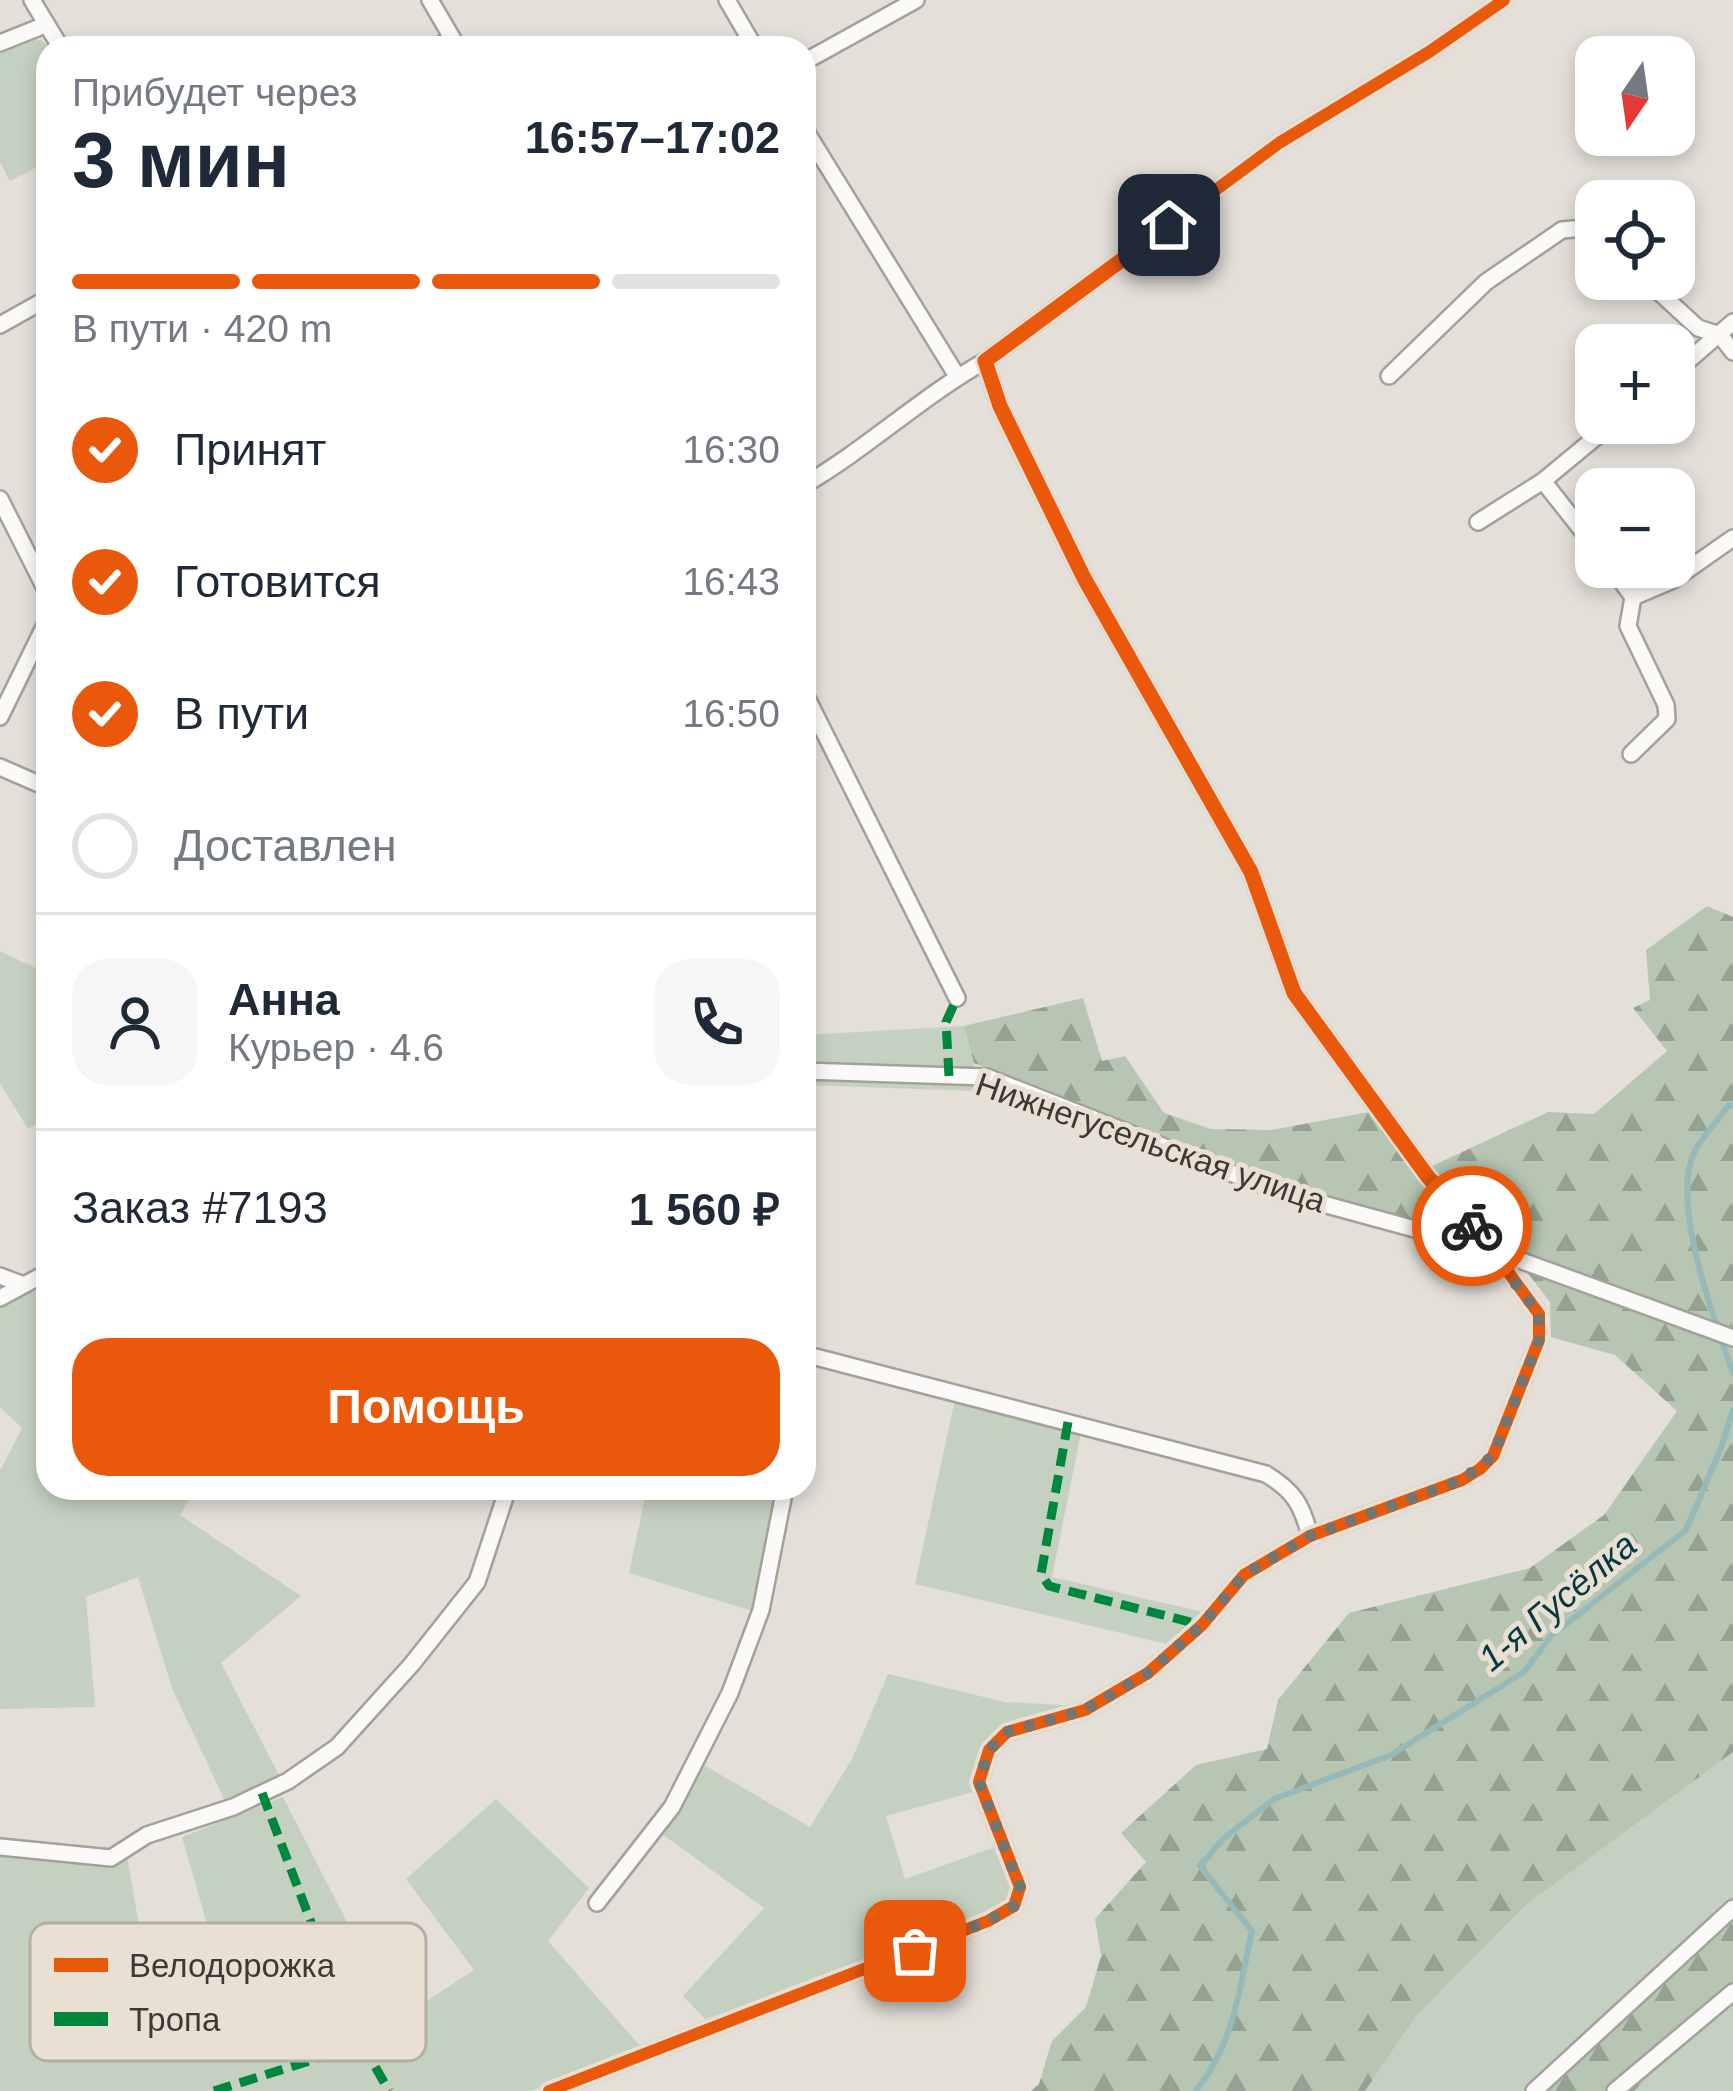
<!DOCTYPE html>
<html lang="ru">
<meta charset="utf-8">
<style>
body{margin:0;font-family:Arial,sans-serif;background:#f6f6f7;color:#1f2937;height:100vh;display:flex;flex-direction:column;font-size:45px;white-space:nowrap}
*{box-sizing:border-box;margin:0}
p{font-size:39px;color:#747a83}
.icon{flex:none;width:66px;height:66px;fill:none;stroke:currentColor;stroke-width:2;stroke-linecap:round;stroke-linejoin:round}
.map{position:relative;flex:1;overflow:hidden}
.drawer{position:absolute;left:36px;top:36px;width:780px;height:1464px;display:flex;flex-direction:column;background:#fff;border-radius:36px;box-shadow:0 6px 18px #0003}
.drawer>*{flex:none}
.needle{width:78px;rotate:193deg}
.buttons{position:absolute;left:1575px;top:36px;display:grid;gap:24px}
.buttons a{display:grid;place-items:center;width:120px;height:120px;border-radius:24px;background:#fff;box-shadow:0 6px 18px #0003;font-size:60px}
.pin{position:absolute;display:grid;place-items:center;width:102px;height:102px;color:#fff;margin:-51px;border-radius:24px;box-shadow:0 6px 18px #0006}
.courier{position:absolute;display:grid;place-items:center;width:120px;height:120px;margin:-60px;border:9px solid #ea580c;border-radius:50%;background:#fff;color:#222;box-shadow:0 3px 15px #0007}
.summary em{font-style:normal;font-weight:700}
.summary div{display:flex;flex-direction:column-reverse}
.summary{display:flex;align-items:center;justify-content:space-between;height:204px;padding:0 36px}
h1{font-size:78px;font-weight:700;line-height:90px}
.bar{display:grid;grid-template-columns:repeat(4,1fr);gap:18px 12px;align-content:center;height:144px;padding:0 36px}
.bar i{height:15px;border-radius:9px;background:#e0e1e3}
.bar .current{background:#ea580c}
.bar p{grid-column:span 4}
.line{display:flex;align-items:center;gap:30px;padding:0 36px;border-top:3px solid #e0e1e3}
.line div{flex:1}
.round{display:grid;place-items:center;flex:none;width:126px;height:126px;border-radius:36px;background:#f6f6f7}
ol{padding:0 36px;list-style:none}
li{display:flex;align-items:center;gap:36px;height:132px}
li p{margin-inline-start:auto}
li .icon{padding:12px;border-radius:50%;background:#ea580c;color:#fff;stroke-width:4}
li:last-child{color:#747a83}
li i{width:66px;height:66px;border:6px solid #e0e1e3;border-radius:50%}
.cta{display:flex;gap:24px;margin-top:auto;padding:24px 36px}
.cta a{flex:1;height:138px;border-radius:36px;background:#ea580c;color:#fff;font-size:48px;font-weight:700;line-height:138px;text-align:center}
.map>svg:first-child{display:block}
.green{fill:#c5d1c0}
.forest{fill:url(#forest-firs)}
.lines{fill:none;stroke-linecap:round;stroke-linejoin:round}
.stream{stroke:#96baba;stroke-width:6}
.street-casing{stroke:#a4a09a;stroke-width:20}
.street{stroke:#fbfaf9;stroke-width:15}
.quiet{stroke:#00873e;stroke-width:9;stroke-dasharray:18 9;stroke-linecap:butt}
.cycleway-casing{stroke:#e9e0d3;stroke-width:20}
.cycleway{stroke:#e8590c;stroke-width:12}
.done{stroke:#77736d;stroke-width:12;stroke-dasharray:0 21.6}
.route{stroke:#ea580c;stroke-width:15}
.labels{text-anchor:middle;stroke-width:10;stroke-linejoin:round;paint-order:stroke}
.street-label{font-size:33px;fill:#3d3934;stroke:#e9e0d3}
.water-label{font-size:36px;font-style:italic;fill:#043a3d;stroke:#e9e0d3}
.key{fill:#e9e0d3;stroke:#b5aea3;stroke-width:3}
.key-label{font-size:33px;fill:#3d3934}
</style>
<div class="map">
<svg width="1733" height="2091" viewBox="0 0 1733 2091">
<defs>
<pattern id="forest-firs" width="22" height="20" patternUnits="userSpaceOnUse" patternTransform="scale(3)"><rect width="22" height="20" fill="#b6c6b2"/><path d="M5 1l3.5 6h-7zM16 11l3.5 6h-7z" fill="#95a292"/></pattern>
</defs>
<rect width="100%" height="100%" fill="#e4dfd8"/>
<!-- green -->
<g class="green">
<polygon points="26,40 41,40 50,48 48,161 10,181 0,162 0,53"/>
<polygon points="0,951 48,974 48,1117 28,1129 0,1083"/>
<polygon points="964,1026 974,1063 974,1091 804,1085 804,1035"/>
<polygon points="48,1283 48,1488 196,1488 180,1515 301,1596 221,1663 280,1777 226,1803 172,1688 138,1577 86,1597 95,1707 0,1709 0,1471 22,1428 0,1407 0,1308"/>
<polygon points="955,1399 1081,1432 1052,1577 1207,1613 1171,1645 915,1584"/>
<polygon points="647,1488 778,1488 752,1611 629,1573"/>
<path d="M888 1674 1005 1702 1080 1706C1035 1716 959 1727 977 1791L886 1816 905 1879 998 1846C1004 1861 1019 1883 1008 1898 984 1930 755 2002 705 2019L683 1996 764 1908 662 1834 704 1765 810 1827 852 1759Z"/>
<polygon points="1733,1752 1733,1897 1699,1925 1529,2091 1365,2091 1417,2015 1525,1906"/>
<polygon points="283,1797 397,2020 474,1970 406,1879 496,1799 589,1888 548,1941 640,2046 531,2091 0,2091 0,1856 110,1865 127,1856 148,1978 218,1962 182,1837"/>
<polygon points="1733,1998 1733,2091 1634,2091"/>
</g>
<!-- forest -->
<g class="forest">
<polygon points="1707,906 1733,917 1733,1752 1525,1906 1417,2015 1365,2091 1031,2091 1039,2084 1052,2041 1086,2007 1101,1956 1095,1919 1146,1862 1121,1833 1196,1765 1267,1749 1278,1700 1349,1613 1530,1568 1604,1515 1677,1411 1615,1355 1551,1337 1550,1302 1503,1241 1432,1166 1548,1112 1594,1114 1667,1051 1633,1008 1650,1000 1646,950"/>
<polygon points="1083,998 1102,1061 1125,1056 1164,1113 1211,1129 1271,1130 1369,1112 1460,1227 1454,1233 1285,1183 974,1063 964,1026"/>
<polygon points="1733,1897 1733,1998 1634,2091 1529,2091 1699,1925"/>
</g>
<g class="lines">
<!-- stream -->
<g class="stream">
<path d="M1733 1105 1728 1106C1717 1122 1696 1143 1691 1161 1675 1215 1715 1321 1733 1373"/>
<path d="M1196 2091C1236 2039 1238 1993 1252 1931L1200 1866 1223 1839 1274 1799 1391 1755 1524 1672 1551 1636 1686 1530 1721 1448 1733 1410"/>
</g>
<defs>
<g id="street">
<polyline points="32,0 61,48"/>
<polyline points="430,0 458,48"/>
<polyline points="727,0 755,48"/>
<polyline points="0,43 45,25"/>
<polyline points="435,48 452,38"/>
<polyline points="804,62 916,0"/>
<polyline points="804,128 957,376"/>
<polyline points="1645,279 1698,328 1720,335"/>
<polyline points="0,325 48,298"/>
<polyline points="1720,335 1733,352"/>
<polyline points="1674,373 1733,322"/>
<polyline points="1389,376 1486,282 1562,230 1584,228 1596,236"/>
<polyline points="1543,481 1596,548"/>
<path d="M804 485C868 448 921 397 985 361"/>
<polyline points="0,499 48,594"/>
<polyline points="1478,522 1543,481 1613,423"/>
<polyline points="1611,567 1633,597 1628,626 1666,705 1667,719 1631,754"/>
<polyline points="1633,597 1673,580 1733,538"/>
<polyline points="804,692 957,998"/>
<polyline points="0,717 48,619"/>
<polyline points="0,767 48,788"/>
<polyline points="804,1071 987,1077 1279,1192 1492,1250 1733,1338"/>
<polyline points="0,1276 24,1285"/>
<polyline points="0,1298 48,1272"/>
<path d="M804 1354 1266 1474C1294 1491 1302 1505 1310 1536"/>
<polyline points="0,1847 111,1858 147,1835 233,1807 288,1781 337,1747 412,1664 477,1582 508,1488"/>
<polyline points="597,1903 672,1807 730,1693 761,1610 785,1488"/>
<polyline points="549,2091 988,1921 1014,1906 1020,1887 979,1782 989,1750 1007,1732 1085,1710 1148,1673 1202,1625 1244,1575 1310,1536 1462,1480 1480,1469 1493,1456 1539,1340 1539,1314 1492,1250 1428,1177 1294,993 1251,872 1084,578 999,406 985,361 1279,143 1429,52 1504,0"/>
<polyline points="1534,2091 1733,1908"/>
<polyline points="1615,2091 1733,1992"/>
</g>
</defs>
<!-- street casing -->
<use href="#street" class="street-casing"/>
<!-- street -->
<use href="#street" class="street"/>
<!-- quiet -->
<g class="quiet">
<polyline points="949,1076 946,1022 957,998"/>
<polyline points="1068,1422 1041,1574 1049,1586 1202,1625"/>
<polyline points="262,1793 347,2017 389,2091"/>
<polyline points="214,2091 363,2044"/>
</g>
<defs>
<polyline id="cycleway" points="549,2091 988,1921 1014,1906 1020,1887 979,1782 989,1750 1007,1732 1085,1710 1148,1673 1202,1625 1244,1575 1310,1536 1462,1480 1480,1469 1493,1456 1539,1340 1539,1314 1492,1250 1428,1177 1294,993 1251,872 1084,578 999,406 985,361 1279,143 1429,52 1504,0"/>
</defs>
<!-- cycleway casing -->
<use href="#cycleway" class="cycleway-casing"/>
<!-- cycleway -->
<use href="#cycleway" class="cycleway"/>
</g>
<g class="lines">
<!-- done -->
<polyline class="done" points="915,1951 988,1921 1014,1906 1020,1887 979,1782 989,1750 1007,1732 1085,1710 1148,1673 1202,1625 1244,1575 1310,1536 1462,1480 1493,1456 1539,1340 1539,1314 1472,1226"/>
<!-- route -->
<polyline class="route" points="1169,225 985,361 1000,406 1084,578 1251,872 1294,993 1428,1177 1472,1226"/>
</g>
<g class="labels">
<!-- street labels -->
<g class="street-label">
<text transform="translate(1151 1142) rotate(19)" y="12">Нижнегусельская улица</text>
</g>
<!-- water labels -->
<g class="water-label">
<text transform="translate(1557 1601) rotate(-40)" y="13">1-я Гусёлка</text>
</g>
</g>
<!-- legend -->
<rect x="30" y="1923" width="396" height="138" rx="18" class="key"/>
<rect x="54" y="1958" width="54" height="14" fill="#e8590c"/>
<rect x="54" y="2012" width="54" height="14" fill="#00873e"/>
<g class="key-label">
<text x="129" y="1977">Велодорожка</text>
<text x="129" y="2031">Тропа</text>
</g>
</svg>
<div class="buttons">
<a><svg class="needle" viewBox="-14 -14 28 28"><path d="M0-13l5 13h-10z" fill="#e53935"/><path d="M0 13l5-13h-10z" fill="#747a83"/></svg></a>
<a><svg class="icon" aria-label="locate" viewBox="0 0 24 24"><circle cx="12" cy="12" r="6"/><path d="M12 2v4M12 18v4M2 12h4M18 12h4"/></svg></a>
<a>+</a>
<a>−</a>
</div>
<div class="pin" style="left:915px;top:1951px;background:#ea580c"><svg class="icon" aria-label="bag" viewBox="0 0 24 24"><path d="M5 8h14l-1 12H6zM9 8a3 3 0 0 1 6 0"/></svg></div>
<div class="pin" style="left:1169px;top:225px;background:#1f2937"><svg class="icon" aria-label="home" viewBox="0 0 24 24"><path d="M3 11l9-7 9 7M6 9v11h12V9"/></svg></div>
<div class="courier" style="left:1472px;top:1226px"><svg class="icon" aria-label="bike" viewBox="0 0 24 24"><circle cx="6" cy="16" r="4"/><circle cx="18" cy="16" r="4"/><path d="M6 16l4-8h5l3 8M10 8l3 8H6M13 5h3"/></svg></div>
<section class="drawer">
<div class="summary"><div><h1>3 мин</h1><p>Прибудет через</p></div><em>16:57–17:02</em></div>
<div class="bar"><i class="current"></i><i class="current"></i><i class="current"></i><i></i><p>В пути · 420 m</p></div>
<ol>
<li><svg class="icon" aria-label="check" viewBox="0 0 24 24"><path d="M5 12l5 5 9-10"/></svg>Принят<p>16:30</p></li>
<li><svg class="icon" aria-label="check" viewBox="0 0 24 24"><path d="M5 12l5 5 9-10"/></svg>Готовится<p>16:43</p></li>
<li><svg class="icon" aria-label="check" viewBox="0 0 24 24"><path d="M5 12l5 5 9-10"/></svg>В пути<p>16:50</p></li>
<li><i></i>Доставлен</li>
</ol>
<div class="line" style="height:216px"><a class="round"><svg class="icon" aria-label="person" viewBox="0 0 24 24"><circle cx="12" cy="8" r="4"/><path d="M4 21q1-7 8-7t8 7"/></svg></a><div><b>Анна</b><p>Курьер · 4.6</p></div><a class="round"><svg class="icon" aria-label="phone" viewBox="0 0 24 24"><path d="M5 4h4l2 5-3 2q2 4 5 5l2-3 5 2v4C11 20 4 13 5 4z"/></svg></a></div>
<div class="line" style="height:156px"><div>Заказ #7193</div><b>1 560 ₽</b></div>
<div class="cta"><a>Помощь</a></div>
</section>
</div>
